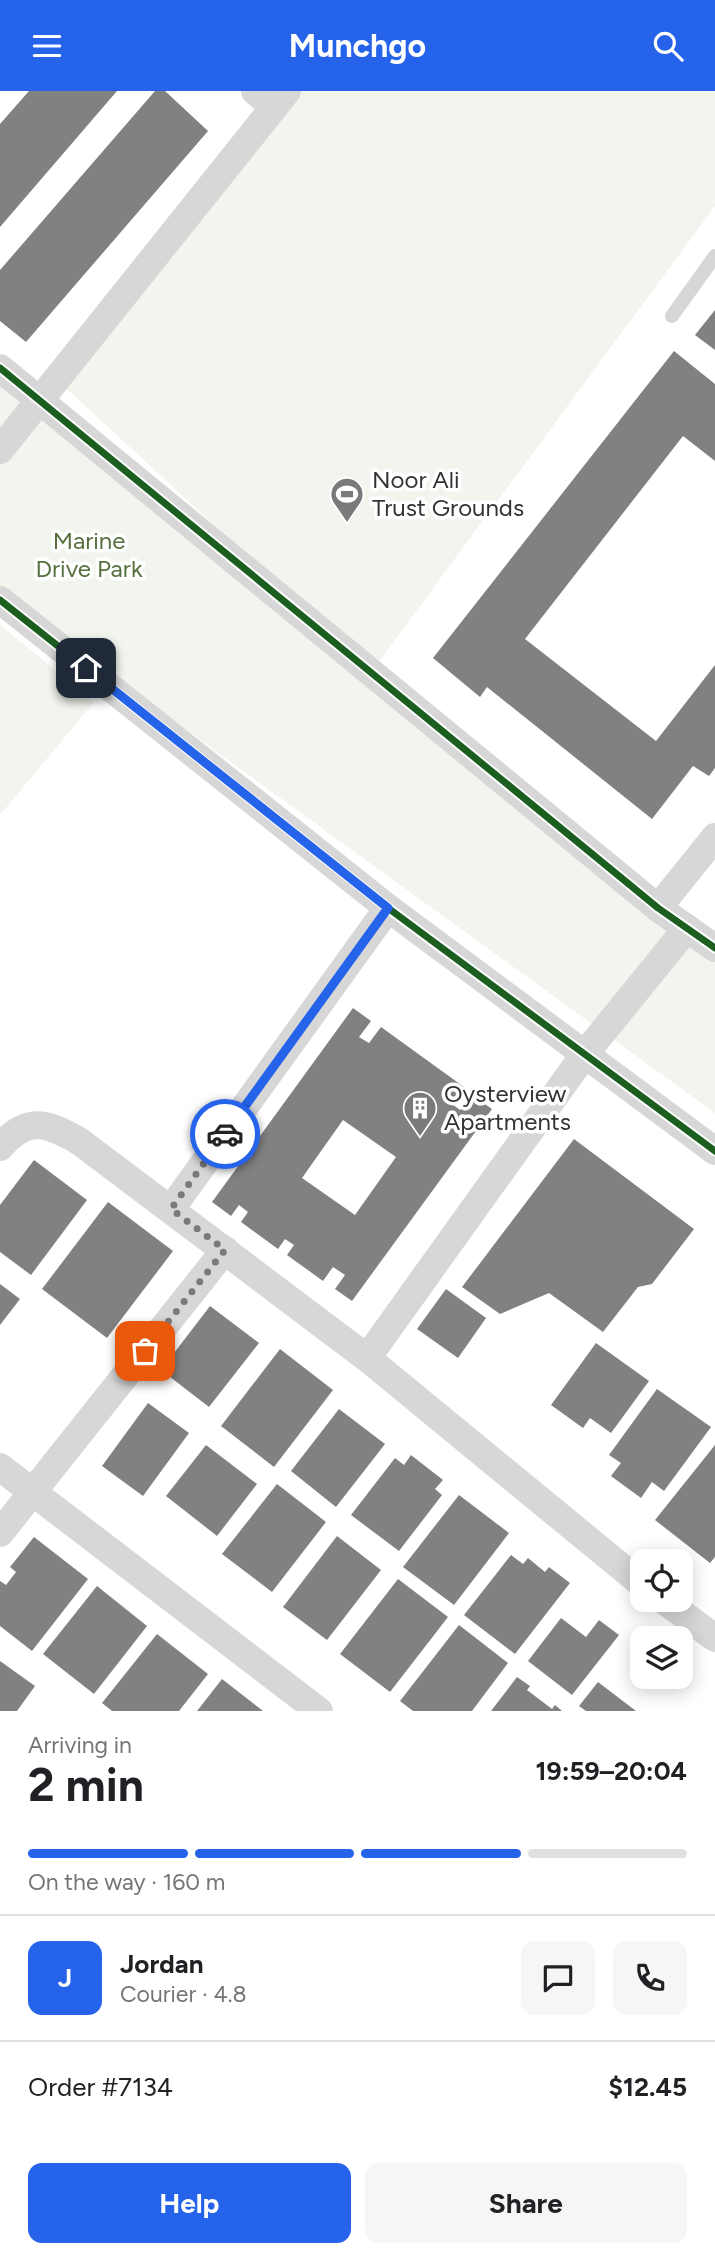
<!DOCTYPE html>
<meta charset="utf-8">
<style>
body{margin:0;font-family:Figtree,sans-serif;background:#f6f6f6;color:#202124;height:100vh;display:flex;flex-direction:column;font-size:26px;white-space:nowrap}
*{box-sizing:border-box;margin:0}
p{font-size:23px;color:#757577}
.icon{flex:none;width:38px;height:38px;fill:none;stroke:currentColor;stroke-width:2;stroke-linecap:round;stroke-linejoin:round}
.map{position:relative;height:1620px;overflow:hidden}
.panel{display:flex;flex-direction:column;background:#fff;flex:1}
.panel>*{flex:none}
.tools{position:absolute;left:630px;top:1458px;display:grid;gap:14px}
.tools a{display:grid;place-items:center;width:63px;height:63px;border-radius:14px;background:#fff;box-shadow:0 4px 18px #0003;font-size:35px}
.pin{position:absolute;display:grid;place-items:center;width:60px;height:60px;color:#fff;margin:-30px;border-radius:14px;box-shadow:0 4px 10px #0006}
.courier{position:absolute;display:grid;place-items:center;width:70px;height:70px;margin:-35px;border:5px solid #2563eb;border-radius:50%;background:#fff;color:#222;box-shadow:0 2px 9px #0007}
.summary em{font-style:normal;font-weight:700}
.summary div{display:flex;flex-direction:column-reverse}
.summary{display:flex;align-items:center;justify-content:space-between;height:119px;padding:0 28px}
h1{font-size:46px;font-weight:700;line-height:52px}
.bar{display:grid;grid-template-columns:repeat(4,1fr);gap:10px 7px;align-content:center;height:84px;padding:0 28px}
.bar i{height:9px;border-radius:5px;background:#e0e0e0}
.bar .on{background:#2563eb}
.bar p{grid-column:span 4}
.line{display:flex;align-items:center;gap:18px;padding:0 28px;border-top:2px solid #e0e0e0}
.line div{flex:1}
.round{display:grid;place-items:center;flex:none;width:74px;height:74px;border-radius:14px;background:#f6f6f6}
.cta{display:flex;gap:14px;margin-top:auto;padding:14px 28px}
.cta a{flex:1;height:80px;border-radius:14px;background:#2563eb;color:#fff;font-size:28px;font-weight:700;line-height:80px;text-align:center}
.cta a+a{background:#f6f6f6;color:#202124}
header{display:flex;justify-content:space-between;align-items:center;height:91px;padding:0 28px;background:#2563eb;color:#fff;font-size:32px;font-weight:700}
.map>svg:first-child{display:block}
.green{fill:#f1f5ed}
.building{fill:#818181;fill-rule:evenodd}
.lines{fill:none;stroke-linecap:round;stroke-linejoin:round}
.lane{stroke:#d7d7d7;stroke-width:14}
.street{stroke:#d7d7d7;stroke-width:28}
.cycleway-casing{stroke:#fff;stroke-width:11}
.cycleway{stroke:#1b5e20;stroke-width:7}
.done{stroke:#7a7a7a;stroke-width:7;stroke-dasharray:0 12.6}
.route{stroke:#2563eb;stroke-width:9}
.labels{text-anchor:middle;stroke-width:7;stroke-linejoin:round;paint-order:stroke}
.poi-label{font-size:24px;fill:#333;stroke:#fff;text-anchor:start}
.park-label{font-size:24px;fill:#56703f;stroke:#fff}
</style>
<header><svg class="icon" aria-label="menu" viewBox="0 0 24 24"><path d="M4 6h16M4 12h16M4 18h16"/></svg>Munchgo<svg class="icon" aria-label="search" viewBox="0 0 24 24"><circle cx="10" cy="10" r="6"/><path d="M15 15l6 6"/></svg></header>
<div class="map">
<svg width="715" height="1620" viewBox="0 0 715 1620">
<rect width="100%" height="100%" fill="#fff"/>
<!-- green -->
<g class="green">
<polygon points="288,0 715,0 715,115 372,580 55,287"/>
<polygon points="0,282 715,857 715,1022 0,504"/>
<polygon points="0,534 94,611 0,724"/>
</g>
<!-- building -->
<g class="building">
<polygon points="29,0 117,0 0,136 0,33"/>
<polygon points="155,0 165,0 208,40 26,251 0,230 0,179"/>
<polygon points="715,219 715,259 695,244"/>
<polygon points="674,260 715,293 715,370 683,345 525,548 656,650 715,574 715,677 709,685 693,675 652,728 487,596 480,606 433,567"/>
<path d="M353 917 371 930 359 946 369 952 381 936 464 996 452 1013 460 1019 472 1004 492 1018 352 1210 335 1198 345 1184 333 1176 323 1190 287 1164 294 1154 285 1148 278 1158 241 1131 248 1121 239 1114 231 1125 212 1111ZM343 1029 396 1066 355 1124 302 1087Z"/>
<polygon points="574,1048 694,1138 652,1193 638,1196 603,1241 549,1202 500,1223 462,1196"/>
<polygon points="34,1069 87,1109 31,1184 0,1161 0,1114"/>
<polygon points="108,1111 173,1160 107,1247 42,1198"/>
<polygon points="0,1193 20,1208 0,1234"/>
<polygon points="446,1198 486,1227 458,1267 417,1238"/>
<polygon points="210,1215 259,1252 209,1316 161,1279"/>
<polygon points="596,1252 649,1290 611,1342 590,1327 583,1337 551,1314"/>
<polygon points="280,1258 333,1299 274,1376 221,1335"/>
<polygon points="657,1298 711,1336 664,1400 652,1391 641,1407 611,1385 621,1372 609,1364"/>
<polygon points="148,1312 189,1342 143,1405 102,1375"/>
<polygon points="339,1318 385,1353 336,1416 291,1380"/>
<polygon points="206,1354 257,1393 217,1445 166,1405"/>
<polygon points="715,1354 715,1466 710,1472 655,1429"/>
<polygon points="411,1364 443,1389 435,1398 442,1404 399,1460 351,1424 395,1367 404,1374"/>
<polygon points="277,1393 326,1431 272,1501 222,1463"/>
<polygon points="459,1404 509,1442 454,1514 403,1476"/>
<polygon points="337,1445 381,1479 327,1549 283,1516"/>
<polygon points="34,1446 88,1488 32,1560 0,1535 0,1490 6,1494 16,1481 10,1476"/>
<polygon points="511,1464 523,1473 528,1467 545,1481 549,1476 570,1492 515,1563 464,1524"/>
<polygon points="398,1488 448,1526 390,1601 340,1563"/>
<polygon points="97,1495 147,1535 94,1603 43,1563"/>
<polygon points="561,1527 586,1546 599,1529 619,1544 572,1604 528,1570"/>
<polygon points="459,1534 508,1572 472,1620 413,1620 400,1610"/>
<polygon points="157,1543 208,1583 179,1620 112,1620 102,1612"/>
<polygon points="0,1570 35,1595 17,1620 0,1620"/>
<polygon points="517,1586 530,1595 527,1599 552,1618 555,1614 562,1620 491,1620"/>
<polygon points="222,1588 263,1620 197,1620"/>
<polygon points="598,1591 636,1620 586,1620 579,1615"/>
</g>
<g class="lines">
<!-- lane -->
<polyline class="lane" points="672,225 715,165"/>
<!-- street -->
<g class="street">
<polyline points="255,0 274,16"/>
<polyline points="0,277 658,817 715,857"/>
<polyline points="0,359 287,0"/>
<polyline points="0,509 388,817 715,1060"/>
<polyline points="658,817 715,746"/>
<path d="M0 1056C27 1025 46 1031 79 1050L367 1267 642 1493"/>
<polyline points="171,1118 388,817"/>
<polyline points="367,1267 584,964 687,837"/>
<polyline points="0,1376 319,1620"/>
<polyline points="0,1442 225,1159"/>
<polyline points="662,1508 715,1547"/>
</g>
<defs>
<g id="cycleway">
<polyline points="0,277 658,817 715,857"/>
<polyline points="0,509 388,817 715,1060"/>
</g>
</defs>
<!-- cycleway casing -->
<use href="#cycleway" class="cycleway-casing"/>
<!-- cycleway -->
<use href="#cycleway" class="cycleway"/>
</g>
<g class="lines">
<!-- done -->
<polyline class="done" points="145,1260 225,1159 171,1118 225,1043"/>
<!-- route -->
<polyline class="route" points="86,577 388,817 225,1043"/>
</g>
<!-- icons -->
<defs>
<symbol id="stadium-pin" viewBox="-11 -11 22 30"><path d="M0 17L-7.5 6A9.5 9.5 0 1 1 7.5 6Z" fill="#7a7a7a" stroke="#fff"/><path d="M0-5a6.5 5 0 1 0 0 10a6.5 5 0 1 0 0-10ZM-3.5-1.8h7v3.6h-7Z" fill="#fff"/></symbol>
<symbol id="building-pin" viewBox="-11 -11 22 30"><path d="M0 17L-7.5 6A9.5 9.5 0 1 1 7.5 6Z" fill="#7a7a7a" stroke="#fff"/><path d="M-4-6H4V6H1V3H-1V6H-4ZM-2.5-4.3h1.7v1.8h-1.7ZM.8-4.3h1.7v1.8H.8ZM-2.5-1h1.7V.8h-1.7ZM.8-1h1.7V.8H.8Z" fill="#fff"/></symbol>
</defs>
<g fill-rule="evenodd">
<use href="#stadium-pin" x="328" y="384" width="38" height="52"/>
<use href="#building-pin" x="401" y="998" width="38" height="52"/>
</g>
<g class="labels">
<!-- poi labels -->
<g class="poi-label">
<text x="372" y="397">Noor Ali<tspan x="372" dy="28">Trust Grounds</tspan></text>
<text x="444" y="1011">Oysterview<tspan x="444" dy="28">Apartments</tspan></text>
</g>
<!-- park labels -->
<g class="park-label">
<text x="89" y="458">Marine<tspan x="89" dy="28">Drive Park</tspan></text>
</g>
</g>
</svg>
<div class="tools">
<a><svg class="icon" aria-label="locate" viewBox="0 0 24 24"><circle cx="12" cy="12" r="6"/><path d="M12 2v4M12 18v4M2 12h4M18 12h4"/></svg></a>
<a><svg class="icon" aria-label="layers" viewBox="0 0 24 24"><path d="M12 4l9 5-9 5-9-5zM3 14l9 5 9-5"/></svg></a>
</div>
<div class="pin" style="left:145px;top:1260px;background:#ea580c"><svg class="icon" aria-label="bag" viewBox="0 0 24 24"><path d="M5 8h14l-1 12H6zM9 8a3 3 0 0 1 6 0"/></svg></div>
<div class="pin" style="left:86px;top:577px;background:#1f2937"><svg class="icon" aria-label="home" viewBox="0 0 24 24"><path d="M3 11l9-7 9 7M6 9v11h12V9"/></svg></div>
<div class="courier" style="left:225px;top:1043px"><svg class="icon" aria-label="car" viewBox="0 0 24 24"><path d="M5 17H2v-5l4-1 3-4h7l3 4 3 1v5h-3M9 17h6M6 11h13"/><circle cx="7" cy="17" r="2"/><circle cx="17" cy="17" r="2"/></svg></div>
</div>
<section class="panel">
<div class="summary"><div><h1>2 min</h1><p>Arriving in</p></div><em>19:59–20:04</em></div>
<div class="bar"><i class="on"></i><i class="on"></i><i class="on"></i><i></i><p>On the way · 160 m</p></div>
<div class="line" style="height:126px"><b class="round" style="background:#2563eb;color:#fff">J</b><div><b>Jordan</b><p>Courier · 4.8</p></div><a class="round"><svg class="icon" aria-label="chat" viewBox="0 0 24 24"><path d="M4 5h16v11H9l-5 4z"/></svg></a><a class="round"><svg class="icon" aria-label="phone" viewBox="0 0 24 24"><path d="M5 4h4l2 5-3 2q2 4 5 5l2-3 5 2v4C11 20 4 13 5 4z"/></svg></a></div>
<div class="line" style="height:91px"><div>Order #7134</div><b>$12.45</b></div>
<div class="cta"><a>Help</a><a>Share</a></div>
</section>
